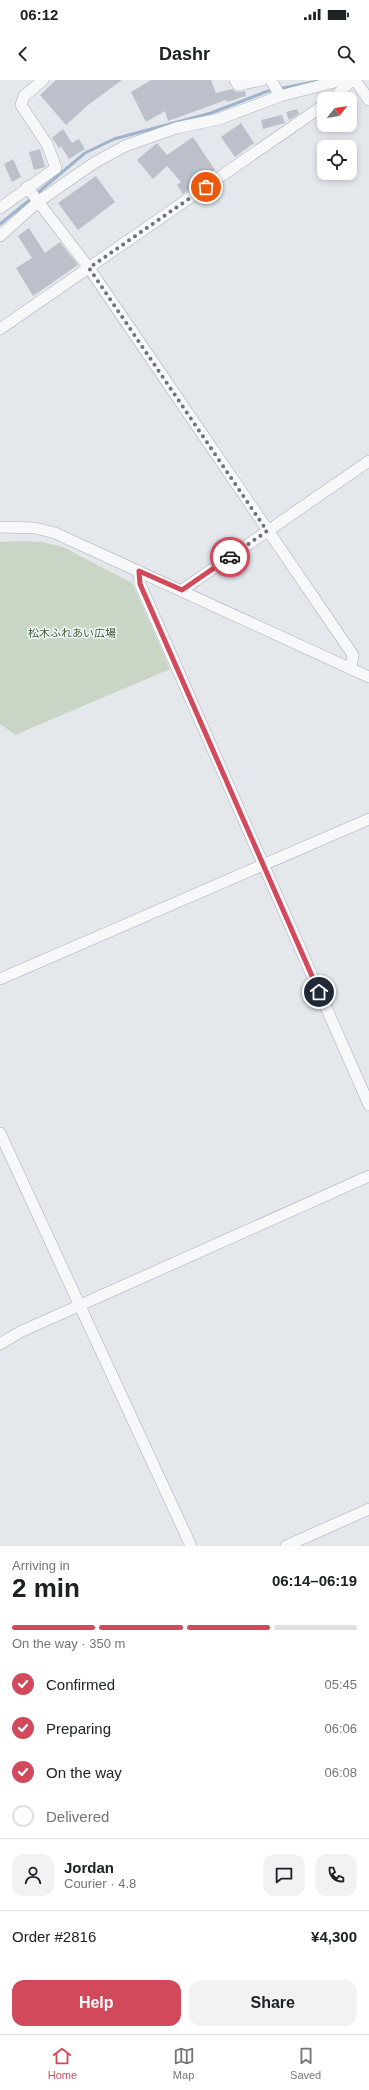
<!DOCTYPE html>
<meta charset="utf-8">
<style>
body{margin:0;font-family:Arial,"Noto Sans JP",sans-serif;background:#f2f2f2;color:#202124;height:100vh;display:flex;flex-direction:column;font-size:15px;white-space:nowrap}
*{box-sizing:border-box;margin:0}
p{font-size:13px;color:#757577}
.icon{flex:none;width:22px;height:22px;fill:none;stroke:currentColor;stroke-width:2;stroke-linecap:round;stroke-linejoin:round}
.map{position:relative;height:1466px;overflow:hidden}
.side{display:flex;flex-direction:column;background:#fff;flex:1}
.side>*{flex:none}
.needle{width:26px;rotate:60deg}
.controls{position:absolute;left:317px;top:12px;display:grid;gap:8px}
.controls a{display:grid;place-items:center;width:40px;height:40px;border-radius:8px;background:#fff;box-shadow:0 2px 6px #0003;font-size:20px}
.pin{position:absolute;display:grid;place-items:center;width:34px;height:34px;color:#fff;margin:-17px;border:2px solid #fff;border-radius:50%;box-shadow:0 1px 4px #0007}
.courier{position:absolute;display:grid;place-items:center;width:40px;height:40px;margin:-20px;border:3px solid #d1495b;border-radius:50%;background:#fff;color:#222;box-shadow:0 1px 5px #0007}
.overview em{font-style:normal;font-weight:700}
.overview div{display:flex;flex-direction:column-reverse}
.overview{display:flex;align-items:center;justify-content:space-between;height:68px;padding:0 12px}
h1{font-size:26px;font-weight:700;line-height:30px}
.bar{display:grid;grid-template-columns:repeat(4,1fr);gap:6px 4px;align-content:center;height:48px;padding:0 12px}
.bar i{height:5px;border-radius:3px;background:#e0e0e0}
.bar .selected{background:#d1495b}
.bar p{grid-column:span 4}
.line{display:flex;align-items:center;gap:10px;padding:0 12px;border-top:1px solid #e0e0e0}
.line div{flex:1}
.round{display:grid;place-items:center;flex:none;width:42px;height:42px;border-radius:12px;background:#f2f2f2}
ol{padding:0 12px;list-style:none}
li{display:flex;align-items:center;gap:12px;height:44px}
li p{margin-inline-start:auto}
li .icon{padding:4px;border-radius:50%;background:#d1495b;color:#fff;stroke-width:4}
li:last-child{color:#757577}
li i{width:22px;height:22px;border:2px solid #e0e0e0;border-radius:50%}
.button{display:flex;gap:8px;margin-top:auto;padding:8px 12px}
.button a{flex:1;height:46px;border-radius:12px;background:#d1495b;color:#fff;font-size:16px;font-weight:700;line-height:46px;text-align:center}
.button a+a{background:#f2f2f2;color:#202124}
.status{display:flex;justify-content:space-between;align-items:center;height:28px;padding:0 20px;background:#fff;direction:ltr}
.status svg{height:11px;fill:currentColor}
header{display:flex;justify-content:space-between;align-items:center;height:52px;padding:0 12px;background:#fff;font-size:18px;font-weight:700}
.tab-bar{display:flex;justify-content:space-around;align-items:center;height:56px;border-top:1px solid #e0e0e0;background:#fff;font-size:11px;color:#757577}
.tab-bar a{display:grid;justify-items:center;gap:2px}
.tab-bar .selected{color:#d1495b}
.map>svg:first-child{display:block}
.green{fill:#c9d6c5}
.lines{fill:none;stroke-linecap:round;stroke-linejoin:round}
.stream{stroke:#9fb4cc;stroke-width:3}
.building{fill:#bbc0ca}
.minor-casing{stroke:#a9aeb7;stroke-width:12}
.minor{stroke:#f7f8fa;stroke-width:11}
.done{stroke:#6c737f;stroke-width:4;stroke-dasharray:0 7.2}
.route{stroke:#d1495b;stroke-width:5}
.labels{text-anchor:middle;stroke-width:3;stroke-linejoin:round;paint-order:stroke}
.park-label{font-size:11px;fill:#3f6138;stroke:#f4f6f9}
</style>
<div class="status"><b>06:12</b><svg viewBox="0 0 49 12"><path d="M0 12V9h3v3zM5 12V6h3v6zM10 12V3h3v9zM15 12V0h3v12zM26 1h20v11H26zM47 4h2v5h-2z"/></svg></div>
<header><svg class="icon" aria-label="back" viewBox="0 0 24 24"><path d="M15 5l-7 7 7 7"/></svg>Dashr<svg class="icon" aria-label="search" viewBox="0 0 24 24"><circle cx="10" cy="10" r="6"/><path d="M15 15l6 6"/></svg></header>
<div class="map">
<svg width="369" height="1466" viewBox="0 0 369 1466">
<rect width="100%" height="100%" fill="#e4e7ec"/>
<!-- green -->
<polygon class="green" points="22,461 42,462 63,467 132,503 170,589 15,655 0,644 0,462"/>
<g class="lines">
<!-- stream -->
<g class="stream">
<polyline points="36,114 85,73 114,59 211,33 268,11 318,1"/>
<polyline points="0,144 32,118"/>
</g>
</g>
<!-- building -->
<g class="building">
<polygon points="56,0 122,0 88,25 66,45 40,15"/>
<polygon points="151,0 211,0 216,13 232,9 236,12 245,11 246,16 227,22 226,20 168,41 165,31 146,42 131,12"/>
<polygon points="297,29 299,34 289,40 286,32"/>
<polygon points="282,35 285,43 263,49 261,40"/>
<polygon points="241,43 254,63 235,77 221,57"/>
<polygon points="63,49 72,63 79,59 85,69 69,79 61,66 59,68 52,58"/>
<polygon points="193,57 215,90 193,104 194,106 183,114 177,105 181,102 167,86 153,99 137,80 157,63 167,75"/>
<polygon points="40,69 45,87 34,90 29,72"/>
<polygon points="13,79 21,97 12,102 4,84"/>
<polygon points="96,96 115,122 78,150 58,123"/>
<polygon points="29,148 45,173 60,162 78,185 33,216 16,188 32,178 18,156"/>
</g>
<g class="lines">
<defs>
<g id="minor">
<polyline points="235,0 238,5 262,0"/>
<polyline points="271,0 280,16"/>
<polyline points="355,0 369,20"/>
<polyline points="333,19 352,0"/>
<polyline points="27,107 89,188 353,575 351,589"/>
<polyline points="0,128 56,88 47,64 21,25 24,16 43,0"/>
<polyline points="0,156 39,121 94,83 125,66 176,48 219,39 280,16 342,0"/>
<polyline points="0,249 324,25"/>
<polyline points="0,447 35,448 55,453 369,597"/>
<polyline points="139,491 140,504 369,1025"/>
<polyline points="182,510 369,381"/>
<polyline points="0,899 369,739"/>
<polyline points="0,1053 191,1466"/>
<polyline points="0,1264 20,1252 369,1096"/>
<polyline points="286,1466 369,1429"/>
</g>
</defs>
<!-- minor casing -->
<use href="#minor" class="minor-casing"/>
<!-- minor -->
<use href="#minor" class="minor"/>
</g>
<g class="lines">
<!-- done -->
<polyline class="done" points="206,107 89,188 267,451 230,477"/>
<!-- route -->
<polyline class="route" points="230,477 182,510 139,491 140,504 319,912"/>
</g>
<g class="labels">
<!-- park labels -->
<g class="park-label">
<text x="72" y="557">松木ふれあい広場</text>
</g>
</g>
</svg>
<div class="controls">
<a><svg class="needle" viewBox="-14 -14 28 28"><path d="M0-13l5 13h-10z" fill="#e53935"/><path d="M0 13l5-13h-10z" fill="#757577"/></svg></a>
<a><svg class="icon" aria-label="locate" viewBox="0 0 24 24"><circle cx="12" cy="12" r="6"/><path d="M12 2v4M12 18v4M2 12h4M18 12h4"/></svg></a>
</div>
<div class="pin" style="left:206px;top:107px;background:#ea580c"><svg class="icon" aria-label="bag" viewBox="0 0 24 24"><path d="M5 8h14l-1 12H6zM9 8a3 3 0 0 1 6 0"/></svg></div>
<div class="pin" style="left:319px;top:912px;background:#1f2937"><svg class="icon" aria-label="home" viewBox="0 0 24 24"><path d="M3 11l9-7 9 7M6 9v11h12V9"/></svg></div>
<div class="courier" style="left:230px;top:477px"><svg class="icon" aria-label="car" viewBox="0 0 24 24"><path d="M5 17H2v-5l4-1 3-4h7l3 4 3 1v5h-3M9 17h6M6 11h13"/><circle cx="7" cy="17" r="2"/><circle cx="17" cy="17" r="2"/></svg></div>
</div>
<section class="side">
<div class="overview"><div><h1>2 min</h1><p>Arriving in</p></div><em>06:14–06:19</em></div>
<div class="bar"><i class="selected"></i><i class="selected"></i><i class="selected"></i><i></i><p>On the way · 350 m</p></div>
<ol>
<li><svg class="icon" aria-label="check" viewBox="0 0 24 24"><path d="M5 12l5 5 9-10"/></svg>Confirmed<p>05:45</p></li>
<li><svg class="icon" aria-label="check" viewBox="0 0 24 24"><path d="M5 12l5 5 9-10"/></svg>Preparing<p>06:06</p></li>
<li><svg class="icon" aria-label="check" viewBox="0 0 24 24"><path d="M5 12l5 5 9-10"/></svg>On the way<p>06:08</p></li>
<li><i></i>Delivered</li>
</ol>
<div class="line" style="height:72px"><a class="round"><svg class="icon" aria-label="person" viewBox="0 0 24 24"><circle cx="12" cy="8" r="4"/><path d="M4 21q1-7 8-7t8 7"/></svg></a><div><b>Jordan</b><p>Courier · 4.8</p></div><a class="round"><svg class="icon" aria-label="chat" viewBox="0 0 24 24"><path d="M4 5h16v11H9l-5 4z"/></svg></a><a class="round"><svg class="icon" aria-label="phone" viewBox="0 0 24 24"><path d="M5 4h4l2 5-3 2q2 4 5 5l2-3 5 2v4C11 20 4 13 5 4z"/></svg></a></div>
<div class="line" style="height:52px"><div>Order #2816</div><b>¥4,300</b></div>
<div class="button"><a>Help</a><a>Share</a></div>
</section>
<nav class="tab-bar">
<a class="selected"><svg class="icon" aria-label="home" viewBox="0 0 24 24"><path d="M3 11l9-7 9 7M6 9v11h12V9"/></svg>Home</a>
<a><svg class="icon" aria-label="map" viewBox="0 0 24 24"><path d="M3 6l6-2 6 2 6-2v14l-6 2-6-2-6 2zM9 4v14M15 6v14"/></svg>Map</a>
<a><svg class="icon" aria-label="saved" viewBox="0 0 24 24"><path d="M7 4h10v16l-5-4-5 4z"/></svg>Saved</a>
</nav>
